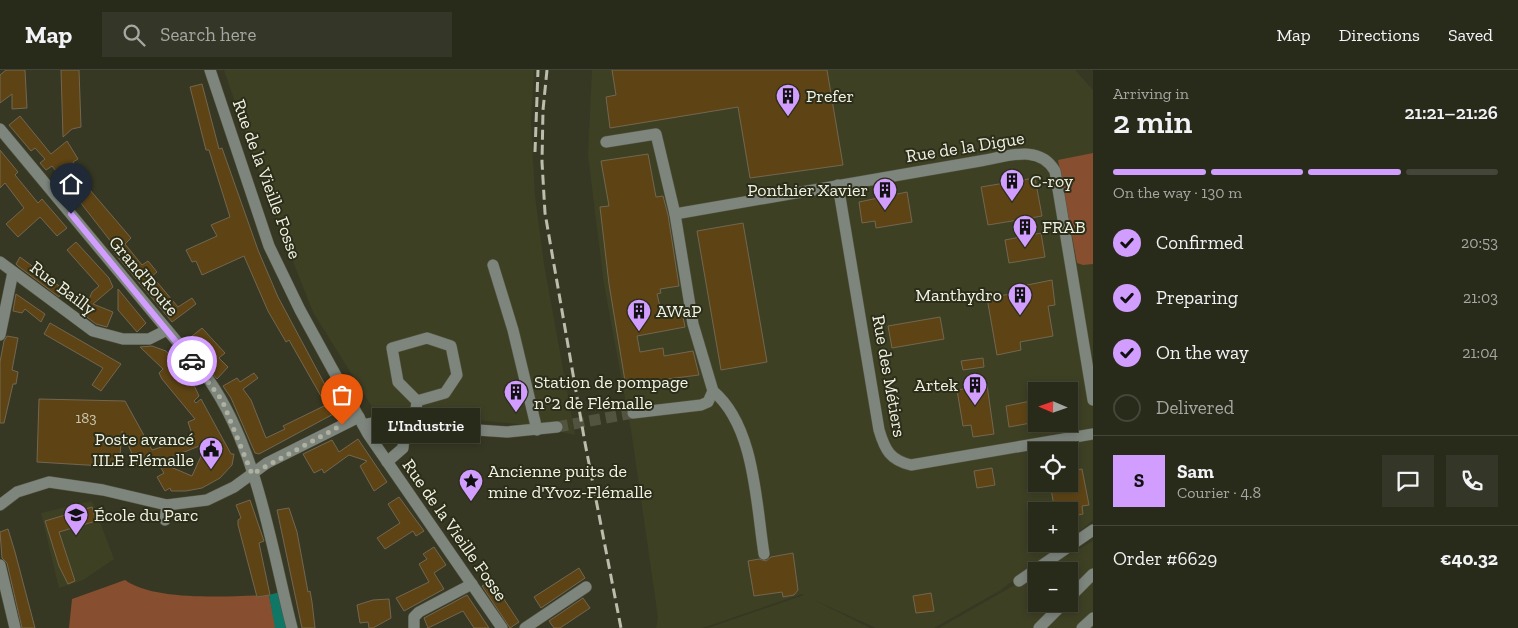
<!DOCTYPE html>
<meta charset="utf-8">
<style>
body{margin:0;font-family:"Zilla Slab",serif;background:#343627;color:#f1f3f6;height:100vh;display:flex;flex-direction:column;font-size:19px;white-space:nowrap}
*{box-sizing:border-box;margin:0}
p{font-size:16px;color:#a5a7a2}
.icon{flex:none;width:28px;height:28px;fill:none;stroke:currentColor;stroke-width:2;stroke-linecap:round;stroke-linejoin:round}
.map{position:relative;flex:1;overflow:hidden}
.side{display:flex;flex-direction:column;background:#282a1a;width:425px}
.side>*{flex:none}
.needle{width:32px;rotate:272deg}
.tools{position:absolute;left:1028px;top:312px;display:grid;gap:10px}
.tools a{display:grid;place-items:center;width:50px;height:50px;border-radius:0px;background:#282a1a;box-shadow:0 2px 8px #0003,0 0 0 1px #444639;font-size:25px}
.pin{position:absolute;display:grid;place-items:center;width:42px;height:42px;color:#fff;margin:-51px -21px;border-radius:50% 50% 50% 0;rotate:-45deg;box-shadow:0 0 5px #0007}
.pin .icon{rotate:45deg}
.courier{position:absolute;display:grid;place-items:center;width:50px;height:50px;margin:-25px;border:4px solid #d19dfe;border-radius:50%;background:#fff;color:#222;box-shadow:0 1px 6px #0007}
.bubble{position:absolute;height:35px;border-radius:0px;background:#282a1a;box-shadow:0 2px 8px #0003,0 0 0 1px #444639;font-size:16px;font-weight:600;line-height:35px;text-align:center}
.headline em{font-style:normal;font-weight:600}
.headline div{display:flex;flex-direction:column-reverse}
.headline{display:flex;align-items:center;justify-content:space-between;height:85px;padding:0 20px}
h1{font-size:32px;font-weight:600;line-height:38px}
.bar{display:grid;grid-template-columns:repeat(4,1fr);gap:8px 5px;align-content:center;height:60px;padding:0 20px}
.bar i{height:6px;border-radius:4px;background:#444639}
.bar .selected{background:#d19dfe}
.bar p{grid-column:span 4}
.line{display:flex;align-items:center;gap:12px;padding:0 20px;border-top:1px solid #444639}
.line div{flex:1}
.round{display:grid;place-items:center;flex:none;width:52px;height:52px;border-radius:0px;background:#343627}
ol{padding:0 20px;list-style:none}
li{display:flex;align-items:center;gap:15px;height:55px}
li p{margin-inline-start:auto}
li .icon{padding:5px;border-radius:50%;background:#d19dfe;color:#111;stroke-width:4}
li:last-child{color:#a5a7a2}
li i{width:28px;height:28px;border:2px solid #444639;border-radius:50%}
header{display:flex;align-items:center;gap:30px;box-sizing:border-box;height:70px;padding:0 25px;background:#282a1a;border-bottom:1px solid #444639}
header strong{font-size:24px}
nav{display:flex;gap:28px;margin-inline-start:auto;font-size:18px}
.search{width:350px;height:45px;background:#343627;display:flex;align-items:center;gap:12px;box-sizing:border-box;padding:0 18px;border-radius:0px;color:#a5a7a2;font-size:19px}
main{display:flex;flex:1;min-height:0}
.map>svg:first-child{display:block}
.built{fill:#3e4024;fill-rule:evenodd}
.green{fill:#884e30}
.water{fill:#107665}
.building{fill:#5e4415;stroke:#736651;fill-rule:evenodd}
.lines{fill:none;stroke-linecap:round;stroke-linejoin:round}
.minor-tunnel{stroke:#525440;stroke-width:11;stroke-dasharray:11 5.5;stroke-linecap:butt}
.minor-casing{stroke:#545642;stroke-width:12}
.minor{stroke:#7d857d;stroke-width:11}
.rail{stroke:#bbbdad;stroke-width:3;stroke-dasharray:10 5;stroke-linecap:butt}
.done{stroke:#afb1a0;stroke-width:5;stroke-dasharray:0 9}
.route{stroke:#d19dfe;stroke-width:6}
.labels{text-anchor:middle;stroke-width:4;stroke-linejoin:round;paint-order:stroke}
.number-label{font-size:15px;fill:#ccc6b0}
.poi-label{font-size:18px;fill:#f0f2e4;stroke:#2c2e19;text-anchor:start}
.street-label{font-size:18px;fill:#f0f2e4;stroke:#2c2e19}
</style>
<header>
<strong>Map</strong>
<div class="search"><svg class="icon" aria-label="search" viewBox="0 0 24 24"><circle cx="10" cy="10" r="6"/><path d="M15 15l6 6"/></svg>Search here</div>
<nav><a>Map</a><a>Directions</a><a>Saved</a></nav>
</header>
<main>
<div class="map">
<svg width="1093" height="558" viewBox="0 0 1093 558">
<rect width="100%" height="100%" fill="#363823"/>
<!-- built -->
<g class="built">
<polygon points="224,0 534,0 531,52 535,126 544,194 575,365 528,355 374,340 313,242 269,131"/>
<path d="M592 0H1075L1093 20V450L1069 470V441H1036V474H1064L999 521 934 558H876L812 529 870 558H708L804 525 802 524 702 558H656L658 547 632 366 604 214 588 85ZM1036 321H1069V354H1036ZM1036 381H1069V414H1036Z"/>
<polygon points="92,431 114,489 83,510 59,518 41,443"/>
<polygon points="1093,471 1093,558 939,558 1036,503 1036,534 1069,534 1069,501 1039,501"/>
</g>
<!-- green -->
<g class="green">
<polygon points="1093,83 1093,194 1083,195 1077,193 1058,90"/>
<path d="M125 510C155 532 231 526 269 525L276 558H69L72 529Z"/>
</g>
<!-- water -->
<polygon class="water" points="280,522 287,558 275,558 269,525"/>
<!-- building -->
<g class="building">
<polygon points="6,0 25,0 27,38 12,39 12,24 0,33 0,5"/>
<polygon points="61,0 79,0 81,57 72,59 63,67"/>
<polygon points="612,0 827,0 843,95 750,108 738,37 610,58 606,27 616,25"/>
<polygon points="202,14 219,79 222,78 258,180 278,227 339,341 259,384 255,383 231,328 223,316 237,308 240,312 254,303 258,308 243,319 251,330 266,368 285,359 283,356 326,335 289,270 286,272 268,241 244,186 202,205 196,191 192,192 186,180 217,166 211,155 230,147 209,80 206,80 190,17"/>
<polygon points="20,46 51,84 67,71 78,89 73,92 80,103 78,106 131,168 125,174 142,195 148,191 157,202 152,206 178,237 192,228 196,234 172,252 116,185 111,178 112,173 52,96 46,100 40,93 45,89 35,78 31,81 9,55"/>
<polygon points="0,80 18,102 15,105 38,133 42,129 67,158 57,166 40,147 18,167 6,154 24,138 5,113 0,118"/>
<polygon points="648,84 656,127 663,126 668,145 679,216 660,219 661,223 657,224 661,241 681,237 685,257 637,266 640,282 663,278 664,286 693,281 699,305 636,313 636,316 626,317 609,214 600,137 609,136 601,91"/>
<polygon points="1035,108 1042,146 988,155 981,117"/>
<polygon points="907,122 912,152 876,158 875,151 862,153 859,132"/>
<polygon points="743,153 767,292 721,300 697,161"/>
<polygon points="1041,163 1045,187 1009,193 1005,170"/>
<polygon points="76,172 109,208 113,217 93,234 113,242 107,257 96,254 83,244 92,222 99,216 67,180"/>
<polygon points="20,187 62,218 59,227 18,196 16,194"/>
<polygon points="1052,210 1055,235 1048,236 1053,266 1020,272 1021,280 997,285 987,228 1028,221 1027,215"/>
<polygon points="118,219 146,253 137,262 118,240"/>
<polygon points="16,224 45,244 41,252 25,239 22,243 13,241"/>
<polygon points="940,247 944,269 892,278 888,256"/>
<polygon points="50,253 121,294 101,321 92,315 103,298 44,264"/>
<polygon points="202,258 225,283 219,288 228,297 217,309 186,271"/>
<polygon points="7,266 18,268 12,300 18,302 16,314 13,314 4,353 0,353 0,292 4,271"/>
<path d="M152 276 166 281 192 311 199 326 194 331 196 333 201 329 231 384H234L232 395 220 408 202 418 186 421H171L170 418 165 421 157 407 164 403 155 388 137 395 122 361 119 397 37 392 39 329 125 331 152 380 193 367 188 352 195 349 162 309 159 303 163 299 140 277ZM207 373 192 406 159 392Z"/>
<polygon points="983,288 984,297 963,300 961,291"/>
<polygon points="987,315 994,364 973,367 971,355 963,356 957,320"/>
<polygon points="1036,330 1036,352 1009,357 1006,336"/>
<polygon points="358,369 387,412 374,421 360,396 367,391 349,385 324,403 322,399 314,403 303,384 332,370 339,382"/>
<polygon points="1069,384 1073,384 1076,400 1082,399 1089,435 1082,436 1083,444 1069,447 1069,441 1055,441 1050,414 1069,414"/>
<polygon points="992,398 995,415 977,418 974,401"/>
<polygon points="399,427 424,461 416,466 413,461 385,479 377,468 400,453 388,434"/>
<polygon points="250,430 264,471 259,473 270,525 257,527 238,455 238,450 241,448 236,435"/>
<polygon points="92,437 96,451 59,462 75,511 68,514 59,496 45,451"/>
<polygon points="289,438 297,462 308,522 310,521 312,532 315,558 302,558 277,440"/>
<polygon points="8,459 15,482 35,558 22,558 7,493 2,488 0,462"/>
<polygon points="434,477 446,495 434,503 444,519 404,541 396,528 429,512 419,494 427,489 423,484"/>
<polygon points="793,483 798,520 794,525 783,527 782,522 754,526 748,491 759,489 766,491 771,487"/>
<polygon points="579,498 585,508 541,538 534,527"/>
<polygon points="492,511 519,552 510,558 482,516"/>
<polygon points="931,523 934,541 916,543 913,526"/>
<polygon points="467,525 489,558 474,558 463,541 428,558 424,548"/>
<polygon points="583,528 590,538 560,558 554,558 549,551"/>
<polygon points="389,529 391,548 373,558 369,558 368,552 360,553 357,535 373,530"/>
</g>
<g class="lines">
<!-- minor-tunnel -->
<polyline class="minor-tunnel" points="557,357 633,343"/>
<defs>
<g id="minor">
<polyline points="210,0 269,176 300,240 368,364 502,558"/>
<path d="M0 59 209 310C258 381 271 476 292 558"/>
<polyline points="606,72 656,64 675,144 693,254 713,321 708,332 701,335 633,343"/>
<path d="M838 115 879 360C885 380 890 390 911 395L1093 364"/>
<path d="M675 144 980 91C1006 87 1039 73 1055 101L1093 330"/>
<polyline points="0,192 93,261 123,269 149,269 167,260"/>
<polyline points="493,195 513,260 537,360"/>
<polyline points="0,265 13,202"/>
<path d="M713 321C755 356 756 434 764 484"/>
<polyline points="363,355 373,353 507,362 557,357"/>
<polyline points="414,356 417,331 398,312 392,278 427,268 451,276 457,305 445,323 417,331"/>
<polyline points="387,392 403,378 405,355"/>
<polyline points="0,435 17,422 49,412 103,420 167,435 207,430 234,417 267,393 359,347"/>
<polyline points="165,450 167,435"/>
<polyline points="0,495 15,558"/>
<polyline points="1019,511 1093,460"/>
<polyline points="1069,528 1093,504"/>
<polyline points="414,558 414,547 419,542 472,514"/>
<polyline points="525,558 586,517"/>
<polyline points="1039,558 1063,534"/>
<polyline points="1082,558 1093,548"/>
</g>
</defs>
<!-- minor casing -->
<use href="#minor" class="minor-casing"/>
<!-- minor -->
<use href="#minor" class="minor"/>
<!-- rail -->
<g class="rail">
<polyline points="547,0 543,40 542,92 545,143 585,373 621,558"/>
<polyline points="535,82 538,0"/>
</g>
</g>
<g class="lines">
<!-- done -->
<polyline class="done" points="192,291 222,330 252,404 342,355"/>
<!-- route -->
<polyline class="route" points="71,144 192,291"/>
</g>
<!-- icons -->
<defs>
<symbol id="building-pin" viewBox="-11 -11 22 30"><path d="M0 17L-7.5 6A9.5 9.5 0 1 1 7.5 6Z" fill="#d19dfe" stroke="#2c2e19"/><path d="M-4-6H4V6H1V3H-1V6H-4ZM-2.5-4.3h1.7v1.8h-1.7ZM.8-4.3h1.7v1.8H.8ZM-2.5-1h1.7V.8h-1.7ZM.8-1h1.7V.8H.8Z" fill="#111"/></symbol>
<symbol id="civic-pin" viewBox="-11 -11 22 30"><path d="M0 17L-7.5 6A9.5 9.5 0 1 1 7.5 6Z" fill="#d19dfe" stroke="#2c2e19"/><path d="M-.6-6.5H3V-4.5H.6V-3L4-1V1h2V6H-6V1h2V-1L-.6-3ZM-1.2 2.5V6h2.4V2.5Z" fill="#111"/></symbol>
<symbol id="sight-pin" viewBox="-11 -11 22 30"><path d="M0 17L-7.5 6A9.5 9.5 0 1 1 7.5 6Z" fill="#d19dfe" stroke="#2c2e19"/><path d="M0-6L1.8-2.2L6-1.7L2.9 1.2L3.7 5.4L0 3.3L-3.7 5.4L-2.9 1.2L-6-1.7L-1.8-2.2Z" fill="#111"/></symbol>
<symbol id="school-pin" viewBox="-11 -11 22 30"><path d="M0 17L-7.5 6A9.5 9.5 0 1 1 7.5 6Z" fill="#d19dfe" stroke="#2c2e19"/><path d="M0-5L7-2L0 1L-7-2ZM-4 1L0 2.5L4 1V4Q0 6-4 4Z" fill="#111"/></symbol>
</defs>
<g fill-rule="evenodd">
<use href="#building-pin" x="774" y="12" width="28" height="38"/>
<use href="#building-pin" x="998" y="97" width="28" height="38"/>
<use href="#building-pin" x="871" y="106" width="28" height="38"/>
<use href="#building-pin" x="1011" y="143" width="28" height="38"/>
<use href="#building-pin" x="1006" y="211" width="28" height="38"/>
<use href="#building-pin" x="625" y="227" width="28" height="38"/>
<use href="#building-pin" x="961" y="301" width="28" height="38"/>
<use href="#building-pin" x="502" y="308" width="28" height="38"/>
<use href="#civic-pin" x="197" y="365" width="28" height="38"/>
<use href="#sight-pin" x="457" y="397" width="28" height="38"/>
<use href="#school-pin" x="62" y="431" width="28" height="38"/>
</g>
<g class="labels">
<!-- number labels -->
<g class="number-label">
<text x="86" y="353">183</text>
</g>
<!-- poi labels -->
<g class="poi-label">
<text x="806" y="32">Prefer</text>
<text x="1030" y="117">C-roy</text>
<text x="868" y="126" text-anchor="end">Ponthier Xavier</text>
<text x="1042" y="163">FRAB</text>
<text x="1002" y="231" text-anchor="end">Manthydro</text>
<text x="656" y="247">AWaP</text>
<text x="534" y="318">Station de pompage<tspan x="534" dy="21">n°2 de Flémalle</tspan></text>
<text x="958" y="321" text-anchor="end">Artek</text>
<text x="194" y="375" text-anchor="end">Poste avancé<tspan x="194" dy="21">IILE Flémalle</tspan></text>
<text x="488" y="407">Ancienne puits de<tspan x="488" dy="21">mine d'Yvoz-Flémalle</tspan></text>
<text x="94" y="451">École du Parc</text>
</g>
<!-- street labels -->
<g class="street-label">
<text transform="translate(965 77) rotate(-9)" y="6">Rue de la Digue</text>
<text transform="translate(267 109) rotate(70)" y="6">Rue de la Vieille Fosse</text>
<text transform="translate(144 206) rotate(50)" y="6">Grand'Route</text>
<text transform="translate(63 218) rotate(37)" y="6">Rue Bailly</text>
<text transform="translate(889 306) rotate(80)" y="6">Rue des Métiers</text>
<text transform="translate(455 460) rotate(55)" y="6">Rue de la Vieille Fosse</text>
</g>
</g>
</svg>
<div class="tools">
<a><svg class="needle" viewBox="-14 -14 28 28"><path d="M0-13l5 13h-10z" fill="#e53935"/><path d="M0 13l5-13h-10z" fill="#a5a7a2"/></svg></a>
<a><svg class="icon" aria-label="locate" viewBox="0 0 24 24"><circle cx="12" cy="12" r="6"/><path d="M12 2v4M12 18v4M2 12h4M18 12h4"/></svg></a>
<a>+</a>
<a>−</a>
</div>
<div class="pin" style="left:342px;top:355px;background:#ea580c"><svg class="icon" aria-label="bag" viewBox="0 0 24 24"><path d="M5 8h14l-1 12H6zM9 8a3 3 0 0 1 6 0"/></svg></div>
<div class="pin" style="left:71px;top:144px;background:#1f2937"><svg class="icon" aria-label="home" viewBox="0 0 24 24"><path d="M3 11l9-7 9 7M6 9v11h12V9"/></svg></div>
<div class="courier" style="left:192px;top:291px"><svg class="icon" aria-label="car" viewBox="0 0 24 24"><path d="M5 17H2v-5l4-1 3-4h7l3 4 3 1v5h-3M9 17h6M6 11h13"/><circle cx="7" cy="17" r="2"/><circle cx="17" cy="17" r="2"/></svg></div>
<div class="bubble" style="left:372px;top:338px;width:108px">L'Industrie</div>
</div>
<section class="side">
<div class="headline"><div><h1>2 min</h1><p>Arriving in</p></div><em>21:21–21:26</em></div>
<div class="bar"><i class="selected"></i><i class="selected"></i><i class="selected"></i><i></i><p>On the way · 130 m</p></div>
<ol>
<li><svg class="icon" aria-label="check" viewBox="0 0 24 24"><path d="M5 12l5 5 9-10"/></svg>Confirmed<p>20:53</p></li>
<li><svg class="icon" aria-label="check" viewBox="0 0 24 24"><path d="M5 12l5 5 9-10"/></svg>Preparing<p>21:03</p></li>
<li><svg class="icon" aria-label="check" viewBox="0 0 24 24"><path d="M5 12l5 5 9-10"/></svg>On the way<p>21:04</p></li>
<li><i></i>Delivered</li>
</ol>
<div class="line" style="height:90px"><b class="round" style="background:#d19dfe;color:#111">S</b><div><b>Sam</b><p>Courier · 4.8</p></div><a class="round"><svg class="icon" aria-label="chat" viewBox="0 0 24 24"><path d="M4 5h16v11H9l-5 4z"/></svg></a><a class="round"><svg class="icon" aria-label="phone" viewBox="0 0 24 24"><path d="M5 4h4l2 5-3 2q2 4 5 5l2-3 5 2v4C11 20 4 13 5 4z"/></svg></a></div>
<div class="line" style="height:65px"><div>Order #6629</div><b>€40.32</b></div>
</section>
</main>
